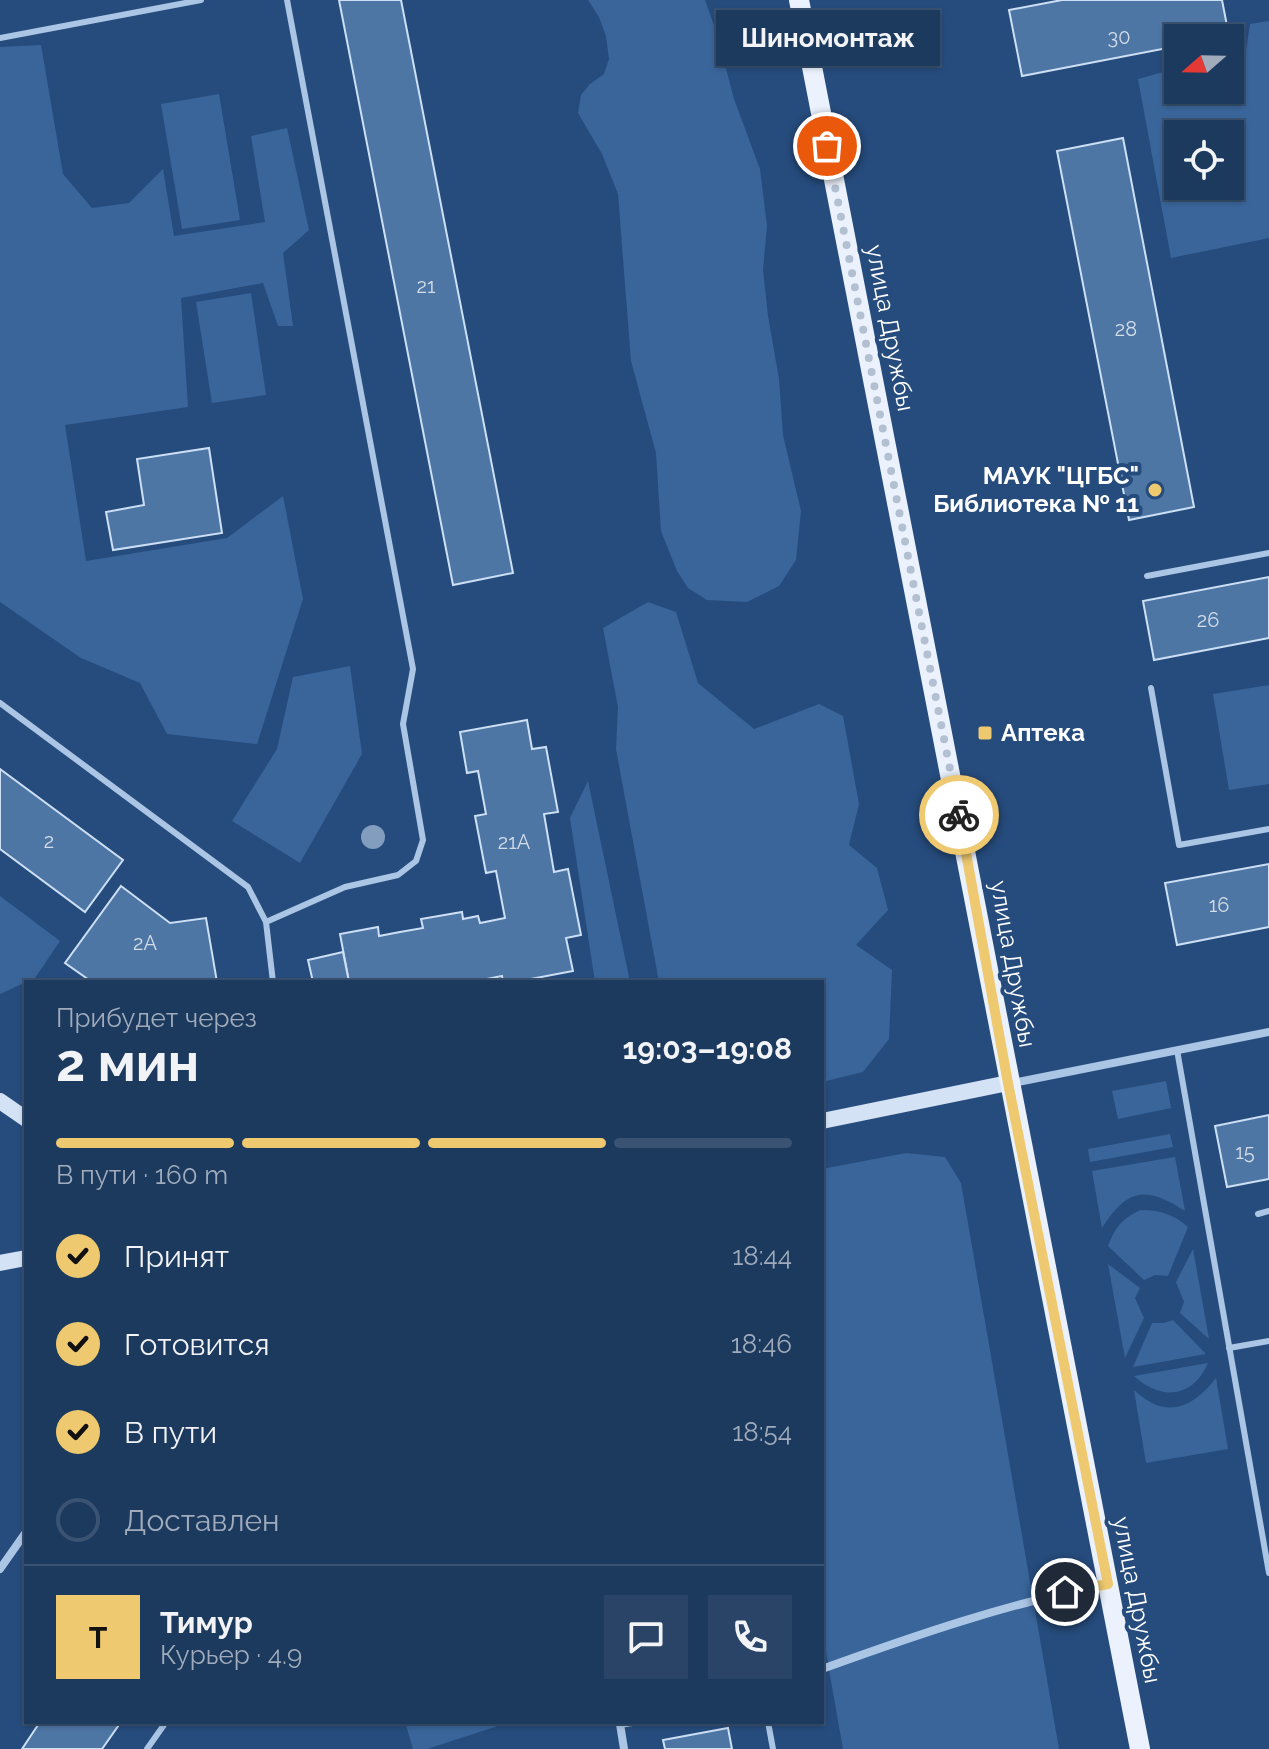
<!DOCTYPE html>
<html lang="ru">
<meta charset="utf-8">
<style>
body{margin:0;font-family:Raleway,sans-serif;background:#294467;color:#f1f3f6;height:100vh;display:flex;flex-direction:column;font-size:30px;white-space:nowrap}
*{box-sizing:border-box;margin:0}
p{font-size:26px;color:#a0acbc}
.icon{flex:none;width:44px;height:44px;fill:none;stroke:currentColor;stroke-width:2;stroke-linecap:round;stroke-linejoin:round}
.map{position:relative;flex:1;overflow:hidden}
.side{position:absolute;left:24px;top:980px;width:800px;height:744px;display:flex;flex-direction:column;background:#1c395e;border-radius:0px;box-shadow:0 2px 6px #0004,0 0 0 2px #3a5373}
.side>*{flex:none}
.needle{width:52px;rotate:250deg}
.tools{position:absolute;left:1164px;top:24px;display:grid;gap:16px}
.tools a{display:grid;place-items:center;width:80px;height:80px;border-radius:0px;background:#1c395e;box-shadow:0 2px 6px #0004,0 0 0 2px #3a5373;font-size:40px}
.pin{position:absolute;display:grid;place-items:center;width:68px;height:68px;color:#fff;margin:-34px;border:4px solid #fff;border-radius:50%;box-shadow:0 2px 8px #0007}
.courier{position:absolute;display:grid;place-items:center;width:80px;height:80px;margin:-40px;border:6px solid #eec970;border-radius:50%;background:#fff;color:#222;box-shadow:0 2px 10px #0007}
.bubble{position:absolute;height:56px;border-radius:0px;background:#1c395e;box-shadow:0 2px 6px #0004,0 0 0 2px #3a5373;font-size:26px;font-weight:700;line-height:56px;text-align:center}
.overview em{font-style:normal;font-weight:700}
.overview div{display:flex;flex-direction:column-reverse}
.overview{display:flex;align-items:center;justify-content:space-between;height:136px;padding:0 32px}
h1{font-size:52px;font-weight:700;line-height:60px}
.bar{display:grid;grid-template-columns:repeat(4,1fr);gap:12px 8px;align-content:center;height:96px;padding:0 32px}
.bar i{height:10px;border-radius:6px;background:#3a5373}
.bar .selected{background:#eec970}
.bar p{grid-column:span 4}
.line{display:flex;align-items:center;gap:20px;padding:0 32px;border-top:2px solid #3a5373}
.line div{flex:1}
.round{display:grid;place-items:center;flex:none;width:84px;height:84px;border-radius:0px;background:#294467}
ol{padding:0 32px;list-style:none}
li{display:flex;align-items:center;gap:24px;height:88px}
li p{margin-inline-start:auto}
li .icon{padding:8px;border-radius:50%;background:#eec970;color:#111;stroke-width:4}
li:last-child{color:#a0acbc}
li i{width:44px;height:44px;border:4px solid #3a5373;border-radius:50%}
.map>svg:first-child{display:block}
.green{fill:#39659a;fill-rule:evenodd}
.building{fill:#4e76a5;stroke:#cddff4;stroke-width:2}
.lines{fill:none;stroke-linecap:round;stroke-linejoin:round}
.lane{stroke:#abc5e5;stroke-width:6}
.street{stroke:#abc5e5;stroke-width:8}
.secondary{stroke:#d4e2f5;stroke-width:16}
.primary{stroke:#ebf2fd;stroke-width:20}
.tree{fill:#829dbe}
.done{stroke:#b3c0d2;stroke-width:8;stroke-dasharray:0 14.4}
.route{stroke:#eec970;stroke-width:10}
.poi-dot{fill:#eec970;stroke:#264c7d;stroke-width:3}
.labels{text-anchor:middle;stroke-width:8;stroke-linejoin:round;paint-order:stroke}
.number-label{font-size:20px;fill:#d3dde8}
.street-label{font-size:24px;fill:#fff;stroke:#264c7d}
.poi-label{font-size:24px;font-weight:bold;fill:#fff;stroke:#264c7d;text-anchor:end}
</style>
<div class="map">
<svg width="1269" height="1749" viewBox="0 0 1269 1749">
<rect width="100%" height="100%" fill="#264c7d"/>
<!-- green -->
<g class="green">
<polygon points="588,0 705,0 716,31 734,99 760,169 767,226 763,270 768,316 779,379 783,435 801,511 796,560 779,586 747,602 707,600 688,588 677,571 661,531 656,453 631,361 618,194 602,154 578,113 581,95 590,84 604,74 609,59 606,36 599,17"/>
<path d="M1269 21V238L1171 258 1138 79 1178 68V90H1230V55L1246 50 1250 24ZM1178 134H1230V186H1178Z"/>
<polygon points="41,45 63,174 92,208 129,203 163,169 174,236 265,222 251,136 287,128 309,230 283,253 293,326 278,326 263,283 181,298 188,407 65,425 86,561 227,538 283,496 303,599 257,744 167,734 140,683 81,658 0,602 0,47"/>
<polygon points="219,94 240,220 182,229 161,104"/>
<polygon points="251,293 266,395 212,403 196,302"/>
<polygon points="648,602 676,612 698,683 754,729 819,704 843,716 859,804 849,845 877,868 888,910 856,945 892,970 889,1039 863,1072 822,1082 822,982 659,982 616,749 618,707 603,628"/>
<polygon points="350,666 362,754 300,863 232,821 277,749 293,677"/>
<polygon points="1269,685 1269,784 1229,790 1213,694"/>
<polygon points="588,781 630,982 595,982 570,818"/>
<polygon points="0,896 60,941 35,978 0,994"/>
<polygon points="1166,1081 1171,1108 1118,1119 1112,1091"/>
<polygon points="1170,1134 1173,1147 1090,1162 1088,1149"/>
<polygon points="906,1153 945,1157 961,1183 1059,1749 843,1749 822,1630 822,1169"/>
<path d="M1175 1157 1185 1211C1145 1185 1127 1189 1102 1228L1092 1171Z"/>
<path d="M1141 1210C1160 1210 1173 1214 1188 1227L1168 1276 1155 1275 1144 1280 1108 1246C1115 1228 1122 1218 1141 1210Z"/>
<polygon points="1193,1249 1209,1339 1180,1313 1184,1302 1176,1282"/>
<polygon points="1108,1264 1140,1288 1135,1298 1144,1318 1125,1358"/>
<polygon points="1173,1320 1206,1354 1133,1367 1152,1323 1164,1323"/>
<path d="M1208 1363C1193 1398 1161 1401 1134 1376Z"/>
<path d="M1216 1378 1228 1449 1146 1463 1134 1390C1165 1419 1191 1410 1216 1378Z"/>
<polygon points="405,1722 510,1722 427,1749 413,1749"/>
</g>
<!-- building -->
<g class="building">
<polygon points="339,0 401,0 513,573 453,585"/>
<polygon points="1062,0 1222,0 1229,36 1178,38 1178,46 1022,76 1009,10"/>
<polygon points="1123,138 1194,507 1129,520 1057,151"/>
<polygon points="209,448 222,533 113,550 106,512 144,505 137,459"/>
<polygon points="1269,577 1269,638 1154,660 1143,601"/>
<polygon points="527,720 532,749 546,747 558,812 544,814 554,872 568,869 581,935 566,938 573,971 515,982 503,982 502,976 472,982 349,982 340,934 378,927 379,936 400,932 423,928 421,919 462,912 463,919 478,916 480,923 505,918 496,871 486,873 475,816 486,814 478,771 467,773 460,732"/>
<polygon points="0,769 123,860 85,912 0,849"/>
<polygon points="1269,864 1269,927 1177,945 1165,883"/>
<polygon points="121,886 170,923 206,918 217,982 92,982 65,963"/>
<polygon points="343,952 349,982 313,982 308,960"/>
<polygon points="1269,1115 1269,1179 1227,1187 1215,1126"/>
<polygon points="40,1722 121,1722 102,1749 22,1749"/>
<polygon points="728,1728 732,1749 665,1749 663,1740"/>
</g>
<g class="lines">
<!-- lane -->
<g class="lane">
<polyline points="0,38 201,0"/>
<polyline points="1147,576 1269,553"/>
<polyline points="1151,688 1179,845 1269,829"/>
<polyline points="0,703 248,887 266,922"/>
<polyline points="273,982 266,922 345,887 398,875 416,861 423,840 403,724 413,669 287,0"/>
<polyline points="1177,1050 1269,1573"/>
<polyline points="1258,1214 1269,1211"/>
<polyline points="1229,1348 1269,1341"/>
<polyline points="768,1722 773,1749"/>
<polyline points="147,1749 166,1722"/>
</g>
<!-- street -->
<g class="street">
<polyline points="1013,1083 1269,1032"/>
<polyline points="0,1569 26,1532"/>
<path d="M822 1669C916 1635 1009 1603 1108 1584"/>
<polyline points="624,1749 620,1724 632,1722"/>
</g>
<!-- secondary -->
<g class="secondary">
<polyline points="0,1101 26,1119"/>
<polyline points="822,1121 1008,1083"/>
<polyline points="0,1263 26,1258"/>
</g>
<!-- primary -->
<polyline class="primary" points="799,0 1140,1749"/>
</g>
<!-- trees -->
<circle class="tree" cx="373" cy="837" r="12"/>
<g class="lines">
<!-- done -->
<polyline class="done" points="827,146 959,815"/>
<!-- route -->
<polyline class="route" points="959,815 1008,1083 1108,1584 1065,1592"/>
</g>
<!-- markers -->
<g class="poi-dot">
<circle cx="1155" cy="490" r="8"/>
<rect x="977" y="725" width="16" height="16" rx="4"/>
</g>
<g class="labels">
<!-- number labels -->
<g class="number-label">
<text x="1119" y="44">30</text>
<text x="426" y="293">21</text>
<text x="1126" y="336">28</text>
<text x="1208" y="627">26</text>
<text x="49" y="848">2</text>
<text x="514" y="849">21А</text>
<text x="1219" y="912">16</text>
<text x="145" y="950">2А</text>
<text x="1245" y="1159">15</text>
</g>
<!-- street labels -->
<g class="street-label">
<text transform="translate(890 328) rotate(79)" y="8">улица Дружбы</text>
<text transform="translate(1013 964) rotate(80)" y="8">улица Дружбы</text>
<text transform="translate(1137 1600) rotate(79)" y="8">улица Дружбы</text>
</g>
<!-- poi labels -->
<g class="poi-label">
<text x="1139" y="484">МАУК "ЦГБС"<tspan x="1139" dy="28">Библиотека № 11</tspan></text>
<text x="1001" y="741" text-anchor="start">Аптека</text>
</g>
</g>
</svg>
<div class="tools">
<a><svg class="needle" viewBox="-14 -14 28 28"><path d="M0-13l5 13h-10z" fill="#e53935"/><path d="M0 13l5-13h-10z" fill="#a0acbc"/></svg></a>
<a><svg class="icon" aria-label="locate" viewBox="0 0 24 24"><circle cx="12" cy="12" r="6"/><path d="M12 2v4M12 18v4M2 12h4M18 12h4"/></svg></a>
</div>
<div class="pin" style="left:827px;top:146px;background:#ea580c"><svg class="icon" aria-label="bag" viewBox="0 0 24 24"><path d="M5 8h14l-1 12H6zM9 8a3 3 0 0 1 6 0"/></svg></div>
<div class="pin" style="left:1065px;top:1592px;background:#1f2937"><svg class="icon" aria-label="home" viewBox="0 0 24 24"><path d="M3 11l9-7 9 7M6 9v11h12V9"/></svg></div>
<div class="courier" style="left:959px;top:815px"><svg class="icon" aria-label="bike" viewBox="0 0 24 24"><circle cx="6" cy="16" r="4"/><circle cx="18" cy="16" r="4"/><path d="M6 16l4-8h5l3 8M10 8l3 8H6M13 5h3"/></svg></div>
<div class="bubble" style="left:716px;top:10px;width:224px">Шиномонтаж</div>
<section class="side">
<div class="overview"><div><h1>2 мин</h1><p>Прибудет через</p></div><em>19:03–19:08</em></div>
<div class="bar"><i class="selected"></i><i class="selected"></i><i class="selected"></i><i></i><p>В пути · 160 m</p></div>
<ol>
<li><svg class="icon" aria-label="check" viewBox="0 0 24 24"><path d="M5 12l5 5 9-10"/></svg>Принят<p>18:44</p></li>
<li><svg class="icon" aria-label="check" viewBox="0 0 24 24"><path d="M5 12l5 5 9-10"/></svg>Готовится<p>18:46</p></li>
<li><svg class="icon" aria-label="check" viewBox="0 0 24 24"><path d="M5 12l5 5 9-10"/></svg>В пути<p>18:54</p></li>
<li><i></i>Доставлен</li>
</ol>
<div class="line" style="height:144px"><b class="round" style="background:#eec970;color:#111">Т</b><div><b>Тимур</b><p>Курьер · 4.9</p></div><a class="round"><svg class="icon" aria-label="chat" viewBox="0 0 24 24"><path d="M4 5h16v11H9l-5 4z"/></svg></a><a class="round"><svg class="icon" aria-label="phone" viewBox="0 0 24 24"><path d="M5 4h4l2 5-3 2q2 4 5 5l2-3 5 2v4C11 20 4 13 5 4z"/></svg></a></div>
</section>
</div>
